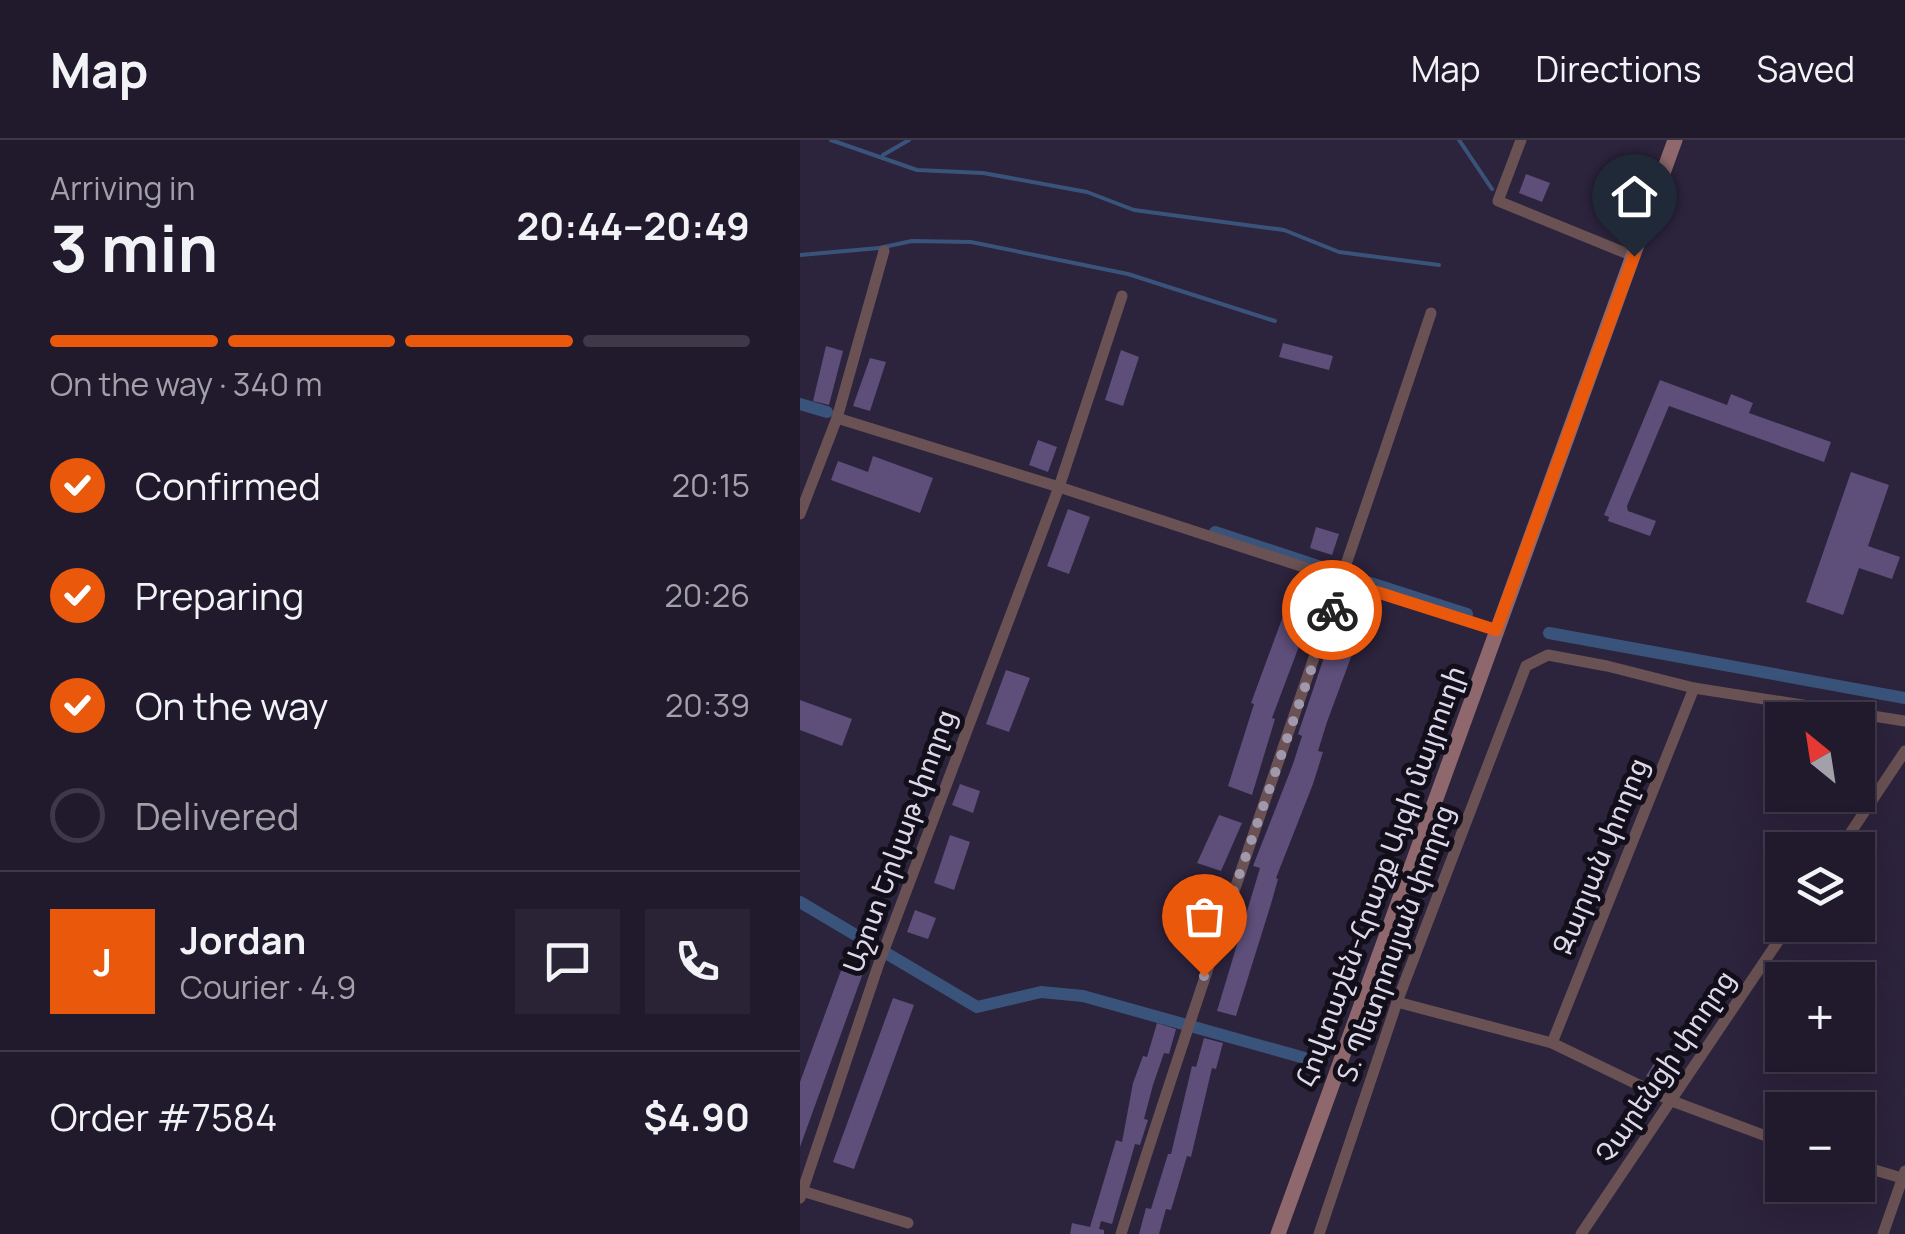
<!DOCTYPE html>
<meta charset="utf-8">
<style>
body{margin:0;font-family:Manrope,"Noto Sans Armenian",sans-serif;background:#292335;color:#f1f3f6;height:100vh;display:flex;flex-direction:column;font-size:38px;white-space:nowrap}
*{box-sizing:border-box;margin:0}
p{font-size:32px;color:#a2a1aa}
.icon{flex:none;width:55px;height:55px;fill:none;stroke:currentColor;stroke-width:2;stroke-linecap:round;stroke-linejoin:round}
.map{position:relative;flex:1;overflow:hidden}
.drawer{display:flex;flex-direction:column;background:#211a2d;width:800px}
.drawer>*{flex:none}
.needle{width:65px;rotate:330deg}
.controls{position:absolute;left:965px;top:562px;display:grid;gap:20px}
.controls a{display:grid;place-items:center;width:110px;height:110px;border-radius:0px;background:#211a2d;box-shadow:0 10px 40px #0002,0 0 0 2px #3e3849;font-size:50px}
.pin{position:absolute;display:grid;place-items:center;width:85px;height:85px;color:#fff;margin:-102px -42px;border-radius:50% 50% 50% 0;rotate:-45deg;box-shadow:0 0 10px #0007}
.pin .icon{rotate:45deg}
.courier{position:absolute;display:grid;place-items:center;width:100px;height:100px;margin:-50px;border:8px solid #ea580c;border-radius:50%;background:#fff;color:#222;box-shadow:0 2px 12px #0007}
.headline em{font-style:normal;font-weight:700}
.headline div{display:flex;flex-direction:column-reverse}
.headline{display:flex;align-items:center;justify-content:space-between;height:170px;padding:0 50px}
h1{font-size:65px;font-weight:700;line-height:75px}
.bar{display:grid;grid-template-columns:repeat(4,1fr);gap:15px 10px;align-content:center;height:120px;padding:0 50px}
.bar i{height:12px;border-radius:8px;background:#3e3849}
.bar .selected{background:#ea580c}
.bar p{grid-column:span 4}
.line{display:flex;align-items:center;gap:25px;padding:0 50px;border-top:2px solid #3e3849}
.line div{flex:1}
.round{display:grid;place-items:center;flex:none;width:105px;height:105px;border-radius:0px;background:#292335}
ol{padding:0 50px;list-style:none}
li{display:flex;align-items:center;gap:30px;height:110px}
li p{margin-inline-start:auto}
li .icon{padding:10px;border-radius:50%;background:#ea580c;color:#fff;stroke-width:4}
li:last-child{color:#a2a1aa}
li i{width:55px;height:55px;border:5px solid #3e3849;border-radius:50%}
header{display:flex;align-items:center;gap:60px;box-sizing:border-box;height:140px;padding:0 50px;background:#211a2d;border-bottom:2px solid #3e3849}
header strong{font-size:48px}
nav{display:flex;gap:55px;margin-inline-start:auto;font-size:35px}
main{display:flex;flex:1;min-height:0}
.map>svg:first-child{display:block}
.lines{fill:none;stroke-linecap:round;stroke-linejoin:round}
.stream{stroke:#3a537a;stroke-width:4}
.canal{stroke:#3a537a;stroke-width:12}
.building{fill:#5d4e7a}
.street{stroke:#6a5254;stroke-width:11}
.secondary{stroke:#8e686c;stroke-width:15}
.done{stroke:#a099ad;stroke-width:10;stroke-dasharray:0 18}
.route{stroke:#ea580c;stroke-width:12}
.labels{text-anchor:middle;stroke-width:10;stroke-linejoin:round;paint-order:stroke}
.street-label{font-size:28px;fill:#ded9ea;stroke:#130f1a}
</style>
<header>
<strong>Map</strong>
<nav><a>Map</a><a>Directions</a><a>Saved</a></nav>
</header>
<main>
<section class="drawer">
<div class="headline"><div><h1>3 min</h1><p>Arriving in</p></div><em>20:44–20:49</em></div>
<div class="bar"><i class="selected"></i><i class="selected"></i><i class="selected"></i><i></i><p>On the way · 340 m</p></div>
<ol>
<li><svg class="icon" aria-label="check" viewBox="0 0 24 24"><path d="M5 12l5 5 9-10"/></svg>Confirmed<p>20:15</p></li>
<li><svg class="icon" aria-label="check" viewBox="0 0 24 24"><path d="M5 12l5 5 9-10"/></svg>Preparing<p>20:26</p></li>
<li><svg class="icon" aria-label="check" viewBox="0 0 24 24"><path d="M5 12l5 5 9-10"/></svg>On the way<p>20:39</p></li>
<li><i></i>Delivered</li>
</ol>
<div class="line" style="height:180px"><b class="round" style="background:#ea580c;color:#fff">J</b><div><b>Jordan</b><p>Courier · 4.9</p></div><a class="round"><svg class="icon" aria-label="chat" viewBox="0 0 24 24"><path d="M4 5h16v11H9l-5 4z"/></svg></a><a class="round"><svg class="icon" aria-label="phone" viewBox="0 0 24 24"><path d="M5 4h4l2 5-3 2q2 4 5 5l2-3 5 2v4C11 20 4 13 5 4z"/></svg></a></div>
<div class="line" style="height:130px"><div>Order #7584</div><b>$4.90</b></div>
</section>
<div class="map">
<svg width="1105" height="1094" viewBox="0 0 1105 1094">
<rect width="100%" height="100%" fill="#2c233c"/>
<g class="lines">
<!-- stream -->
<g class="stream">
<polyline points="31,0 117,30 183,33 287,52 334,70 484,90 539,112 639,125"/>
<polyline points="659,0 692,49"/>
<polyline points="83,15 109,0"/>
<polyline points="0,115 79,108 112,101 171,102 328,134 475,181"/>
</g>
<!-- canal -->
<g class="canal">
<polyline points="0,264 27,272"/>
<polyline points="415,392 533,431"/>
<polyline points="555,438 667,474"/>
<polyline points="749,493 1105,558"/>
<polyline points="0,762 177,867 241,852 283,856 519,922"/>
</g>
</g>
<!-- building -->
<g class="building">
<polygon points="726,34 750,43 742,62 719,53"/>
<polygon points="483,203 533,216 529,230 479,217"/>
<polygon points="26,206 43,211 29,265 13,261"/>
<polygon points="321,210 339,217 323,266 305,260"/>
<polygon points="70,218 86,222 70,271 53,266"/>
<polygon points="860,240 927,265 931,254 953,263 949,273 1031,302 1024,322 869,266 827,366 828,371 856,381 850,396 808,381 809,377 804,375"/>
<polygon points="238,300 257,307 248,332 229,325"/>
<polygon points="73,316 133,338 120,373 31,340 38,321 68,332"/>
<polygon points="1051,332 1089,345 1068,406 1100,417 1092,439 1059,428 1043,475 1006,462"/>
<polygon points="268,369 290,377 269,434 247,426"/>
<polygon points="516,387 539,394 532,415 510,408"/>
<polygon points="489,460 513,469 472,578 475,579 452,655 428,646 454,564 451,563"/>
<polygon points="543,461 565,469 554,499 557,501 527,582 518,611 523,612 513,644 476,738 478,739 471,764 436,876 417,871 460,728 453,726 493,624 502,596 498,594"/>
<polygon points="206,530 230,538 209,592 186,584"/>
<polygon points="0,560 52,579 42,606 0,590"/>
<polygon points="160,644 180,651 173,673 152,665"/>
<polygon points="419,675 442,683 421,731 397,723"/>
<polygon points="150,695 170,702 154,750 134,743"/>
<polygon points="115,770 136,778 128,799 107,792"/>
<polygon points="43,825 63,833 0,1007 0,942"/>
<polygon points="93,858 114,865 54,1029 33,1022"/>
<polygon points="357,883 376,889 369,914 364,913 353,945 344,979 348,980 340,1005 335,1004 312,1084 301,1081 299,1089 304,1090 304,1094 270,1094 272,1083 290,1087 316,1000 322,1002 333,943 343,916 347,917"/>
<polygon points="404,898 423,903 416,929 412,928 391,1017 387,1016 371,1070 366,1069 359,1094 339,1094 346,1068 351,1069 368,1014 371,1014 392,926 396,927"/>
<polygon points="859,916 877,927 865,947 846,936"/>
</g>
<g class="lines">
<!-- street -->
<g class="street">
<polyline points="721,0 698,61 833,116"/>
<polyline points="37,278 259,347 696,490"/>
<polyline points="0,374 37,278 84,111"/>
<polyline points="1039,710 1105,611"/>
<polyline points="597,862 752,903 872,961 982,1002"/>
<polyline points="752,903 894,548"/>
<polyline points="1058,1025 1105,1039"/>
<polyline points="2,1051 108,1083"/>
<polyline points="0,1058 79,823 259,347 322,156"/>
<path d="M321 1094C419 785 529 480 631 173"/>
<polyline points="519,1094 597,862 726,526 748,515 807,526 894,548 1105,581"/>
<polyline points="781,1094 989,785"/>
<polyline points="1083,1094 1105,1031"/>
</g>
<!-- secondary -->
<polyline class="secondary" points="478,1094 875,0"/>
</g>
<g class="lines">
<!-- done -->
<polyline class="done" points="404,836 532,470"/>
<!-- route -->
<polyline class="route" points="532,470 542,441 696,490 834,116"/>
</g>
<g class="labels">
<!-- street labels -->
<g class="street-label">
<text transform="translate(99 701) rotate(-70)" y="10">Աշոտ Երկաթ փողոց</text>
<text transform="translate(800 716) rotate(-68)" y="10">Զարյան փողոց</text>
<text transform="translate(580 736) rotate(-70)" y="10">Հովտաշեն-Հրաշք Այգի մայրուղի</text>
<text transform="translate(595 803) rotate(-70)" y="10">Տ. Պետրոսյան փողոց</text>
<text transform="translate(865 926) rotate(-56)" y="10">Չարենցի փողոց</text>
</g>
</g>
</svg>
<div class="controls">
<a><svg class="needle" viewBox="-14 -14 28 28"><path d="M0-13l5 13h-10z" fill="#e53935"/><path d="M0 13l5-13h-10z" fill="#a2a1aa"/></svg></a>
<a><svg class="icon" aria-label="layers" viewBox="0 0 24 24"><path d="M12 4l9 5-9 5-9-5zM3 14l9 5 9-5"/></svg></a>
<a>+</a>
<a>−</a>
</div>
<div class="pin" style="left:404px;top:836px;background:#ea580c"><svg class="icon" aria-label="bag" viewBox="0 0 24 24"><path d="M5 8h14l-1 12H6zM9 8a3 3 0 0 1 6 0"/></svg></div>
<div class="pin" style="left:834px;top:116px;background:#1f2937"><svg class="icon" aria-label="home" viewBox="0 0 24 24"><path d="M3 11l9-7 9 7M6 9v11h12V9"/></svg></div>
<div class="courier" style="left:532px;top:470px"><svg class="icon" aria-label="bike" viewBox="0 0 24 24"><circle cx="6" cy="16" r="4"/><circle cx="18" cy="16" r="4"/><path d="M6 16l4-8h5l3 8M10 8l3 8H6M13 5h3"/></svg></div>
</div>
</main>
